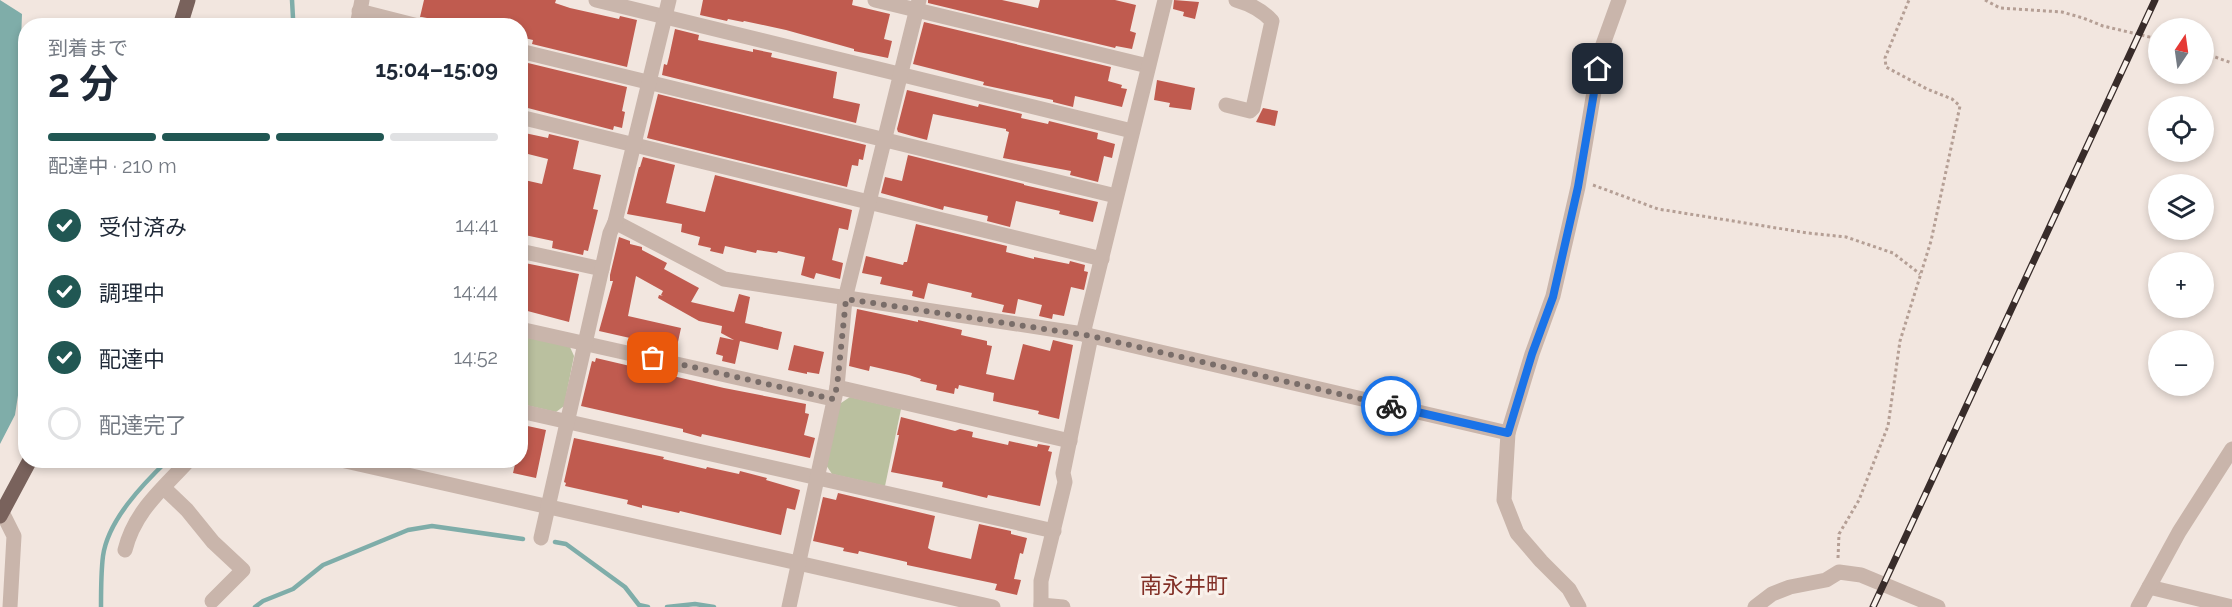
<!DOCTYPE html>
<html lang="ja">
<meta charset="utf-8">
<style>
body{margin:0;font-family:Raleway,"Noto Sans JP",sans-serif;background:#f6f6f7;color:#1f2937;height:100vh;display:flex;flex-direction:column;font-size:22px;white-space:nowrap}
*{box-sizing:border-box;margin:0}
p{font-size:20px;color:#747a83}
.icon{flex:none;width:33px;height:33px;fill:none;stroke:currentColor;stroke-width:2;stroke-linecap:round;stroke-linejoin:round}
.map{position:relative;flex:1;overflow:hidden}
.panel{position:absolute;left:18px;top:18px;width:510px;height:450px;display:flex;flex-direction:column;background:#fff;border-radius:24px;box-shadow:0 3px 9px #0003}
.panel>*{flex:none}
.needle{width:39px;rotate:13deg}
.buttons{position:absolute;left:2148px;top:18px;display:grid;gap:12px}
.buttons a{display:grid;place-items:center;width:66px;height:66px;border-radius:50%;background:#fff;box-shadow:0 3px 9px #0003;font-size:30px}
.pin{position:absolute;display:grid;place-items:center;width:51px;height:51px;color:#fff;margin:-26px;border-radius:12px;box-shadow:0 3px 9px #0006}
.courier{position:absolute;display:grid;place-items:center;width:60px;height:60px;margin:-30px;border:4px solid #1a73e8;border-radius:50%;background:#fff;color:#222;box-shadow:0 2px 8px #0007}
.head em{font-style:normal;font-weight:700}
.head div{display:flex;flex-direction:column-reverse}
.head{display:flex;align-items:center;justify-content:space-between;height:102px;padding:0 30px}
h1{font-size:39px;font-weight:700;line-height:45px}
.bar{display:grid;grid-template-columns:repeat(4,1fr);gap:9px 6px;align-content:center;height:72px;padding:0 30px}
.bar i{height:8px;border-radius:4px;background:#e0e1e3}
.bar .selected{background:#215753}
.bar p{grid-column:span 4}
ol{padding:0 30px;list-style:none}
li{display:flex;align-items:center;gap:18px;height:66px}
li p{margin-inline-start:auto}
li .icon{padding:6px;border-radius:50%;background:#215753;color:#fff;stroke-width:4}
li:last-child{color:#747a83}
li i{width:33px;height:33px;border:3px solid #e0e1e3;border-radius:50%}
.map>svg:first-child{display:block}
.green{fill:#bac09f}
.water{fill:#7fada9}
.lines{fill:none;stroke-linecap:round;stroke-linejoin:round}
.stream{stroke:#7fada9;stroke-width:4.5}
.building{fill:#c05b4f}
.path{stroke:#b59f95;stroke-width:3;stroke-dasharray:3 3;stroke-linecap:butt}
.minor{stroke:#c9b5ab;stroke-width:15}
.major{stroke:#79625c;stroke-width:15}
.rail-casing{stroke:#382c2a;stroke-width:7}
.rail{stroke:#f9f1eb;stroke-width:4.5;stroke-dasharray:14;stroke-linecap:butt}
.done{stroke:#796d69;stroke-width:6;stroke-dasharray:0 10.8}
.route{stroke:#1a73e8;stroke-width:8}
.labels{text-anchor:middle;stroke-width:6;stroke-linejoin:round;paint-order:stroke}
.neighbourhood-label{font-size:22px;fill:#823027;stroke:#f9f1eb}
</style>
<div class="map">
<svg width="2232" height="607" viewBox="0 0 2232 607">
<rect width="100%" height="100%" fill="#f2e6df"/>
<!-- green -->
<g class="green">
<polygon points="521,336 570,347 574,356 564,406 556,412 521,404"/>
<polygon points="850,397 901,409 885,486 832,474 826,465 838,405"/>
</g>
<!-- water -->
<polygon class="water" points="0,0 22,14 20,69 26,73 26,343 15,415 0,444"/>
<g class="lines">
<!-- stream -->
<g class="stream">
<polyline points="292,0 293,18 296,26"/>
<polyline points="555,542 566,544 625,587 639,605 648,607"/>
<path d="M101 607C101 590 101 572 103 556 108 520 143 484 168 460"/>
<polyline points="255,607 263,601 293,589 323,565 408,530 432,526 523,539"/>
<polyline points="667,607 695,604 714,607"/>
</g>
</g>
<!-- building -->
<g class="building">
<polygon points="424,0 556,0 555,3 570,8 619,19 620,16 637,20 627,67 532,44 533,40 520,37 520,26 487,26 453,18 452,23 422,17 420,17"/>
<polygon points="703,0 853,0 852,5 890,14 884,39 892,41 888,58 854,51 854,49 786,30 744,21 743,22 728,19 727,21 700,15"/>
<polygon points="928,0 1002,0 1038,8 1040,0 1115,0 1136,5 1130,31 1136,33 1132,49 1116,46 1115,48 928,3"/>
<polygon points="1174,0 1199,2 1195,19 1183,16 1184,12 1173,9"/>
<polygon points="924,22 1111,67 1108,81 1122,85 1121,88 1127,89 1122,107 1075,96 1073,107 1053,102 1053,100 983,85 984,82 913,64"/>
<polygon points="675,29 699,35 698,40 753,52 753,49 772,53 771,57 837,72 833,98 860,104 856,123 662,75 664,64 667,65 669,57"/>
<polygon points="528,63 627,87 622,111 625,112 622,128 614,126 613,130 520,106 520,95"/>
<polygon points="1157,80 1195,88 1191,110 1169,107 1170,103 1154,100"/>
<polygon points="907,90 978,107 979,104 1022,114 1021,118 1048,124 1049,121 1098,133 1097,139 1115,144 1112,158 1104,156 1098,182 1070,175 1071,171 1003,158 1009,132 1006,131 1006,129 933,114 927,140 912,136 898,132 897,129"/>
<polygon points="658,94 866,145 863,160 859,159 858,166 852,165 847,187 647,138"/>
<polygon points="1263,108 1278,111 1275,126 1256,122"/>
<polygon points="520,132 548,138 549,134 579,141 573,169 601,175 593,209 598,210 588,251 584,250 583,255 552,248 553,241 520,234 520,179 542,184 548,159 520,152"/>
<polygon points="908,155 1024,184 1024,185 1098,202 1093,222 1059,214 1060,211 1016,201 1010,227 987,221 988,216 944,206 943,210 881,193 885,177 902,181"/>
<polygon points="643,157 675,165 666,203 705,212 715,175 852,210 848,230 839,228 832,260 843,263 840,279 816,273 814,279 801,275 805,257 778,251 777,253 757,250 756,253 725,246 723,254 710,251 711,248 698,245 700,237 681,232 682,224 627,214 639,167 640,167"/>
<polygon points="916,224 1007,246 1006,252 1034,259 1034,257 1069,264 1070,261 1085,265 1084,271 1088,272 1084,290 1071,287 1064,316 1053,314 1052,319 1039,316 1042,305 1018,299 1015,314 1002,312 1004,305 971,297 972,293 928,283 924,299 912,296 913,291 880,284 882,277 862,273 866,256 903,265 904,262 907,262"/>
<polygon points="619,237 630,241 630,244 642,247 642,250 667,263 664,269 699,288 691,302 734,312 739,294 750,297 745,323 782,332 778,350 740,341 735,364 722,361 723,356 716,354 720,337 734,340 721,333 722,326 699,321 658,298 659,295 663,296 661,295 663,291 636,276 628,316 681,328 676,351 637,343 637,341 630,338 599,331 613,281 610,281 610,275"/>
<polygon points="520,262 579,274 569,322 520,309"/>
<polygon points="857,309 918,322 918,320 962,330 961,335 987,341 987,345 992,346 986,374 1014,380 1023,344 1050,351 1053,340 1073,345 1059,419 1038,414 1039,411 993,401 994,393 959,385 958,389 955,388 954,394 936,390 937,385 920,381 921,379 909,375 870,366 869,371 849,366"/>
<polygon points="794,345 824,352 819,374 807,372 807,374 788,370"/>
<polygon points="596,358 724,388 806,404 805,413 809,414 804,435 815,438 810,458 702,434 701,437 683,432 683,429 581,406 592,361 595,362"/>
<polygon points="901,417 955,431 960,429 973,432 972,437 1008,445 1009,441 1037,447 1038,444 1050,446 1048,451 1052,452 1040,506 988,495 987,498 942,487 943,482 891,472 899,435 897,435"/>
<polygon points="523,425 546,430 536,478 513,473 516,460 520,460 520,437"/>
<polygon points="574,438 664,457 663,459 706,469 707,467 739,474 740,471 767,478 766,480 800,490 795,510 787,508 781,535 680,511 679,513 642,505 642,508 627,504 628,500 565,486 566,483 564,482"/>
<polygon points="838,493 935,516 928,548 931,550 971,559 979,524 1011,531 1011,534 1027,538 1023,554 1020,553 1014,579 1021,580 1017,595 995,590 997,584 907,565 907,562 859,551 858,554 843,551 844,548 813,541 823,497 836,500"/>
</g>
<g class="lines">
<!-- path -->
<g class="path">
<polyline points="1985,0 2000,8 2062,12 2083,18 2103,26 2158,39"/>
<polyline points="2204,53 2232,63"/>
<polyline points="1593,185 1658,209 1808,233 1846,237 1893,253 1920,274"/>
<polyline points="1838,558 1839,534 1859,500 1888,426 1900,341 1931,241 1960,106 1952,99 1927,89 1886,67 1885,58 1909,0"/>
</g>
<!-- minor -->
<g class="minor">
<polyline points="596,0 1132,131"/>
<polyline points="875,0 1148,66"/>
<polyline points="359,11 418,26"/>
<polyline points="357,26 362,0"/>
<polyline points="520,51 1116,196"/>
<path d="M1226 105 1250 111 1253 108 1272 21C1262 10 1250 4 1236 0"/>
<polyline points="520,117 1102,259"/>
<polyline points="615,222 724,279 1083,334 1508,433"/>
<polyline points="520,251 602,269"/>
<polyline points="520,329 833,399"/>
<polyline points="1083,334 1165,0"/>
<polyline points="837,387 1070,441"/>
<polyline points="520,411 1054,531"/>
<polyline points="341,460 993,607"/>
<polyline points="164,488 187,510 213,542 243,570 212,601"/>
<polyline points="2,512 14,536 10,607"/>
<polyline points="541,538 610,233 615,222 669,0"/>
<path d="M125 550C135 510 163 489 189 460"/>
<polyline points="2149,587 2232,607"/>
<polyline points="1041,605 1063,607"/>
<polyline points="789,607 837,387 845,299 919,0"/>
<polyline points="1041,607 1041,581 1065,482 1063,473 1091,336"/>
<polyline points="1579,607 1569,589 1541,561 1517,533 1504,500 1508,433 1532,354 1553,296 1578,187 1601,50 1619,0"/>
<polyline points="1755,607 1772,594 1790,587 1826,580 1839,572 1861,575 1938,607"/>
<polyline points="2138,607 2179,532 2232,449"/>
</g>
<!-- major -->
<g class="major">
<polyline points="180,26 188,0"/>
<polyline points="0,516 30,460"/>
</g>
<defs>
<polyline id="rail" points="1873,607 2155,0"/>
</defs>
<!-- rail casing -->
<use href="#rail" class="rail-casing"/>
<!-- rail -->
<use href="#rail" class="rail"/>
</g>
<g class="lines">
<!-- done -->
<polyline class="done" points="653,358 833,399 837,387 846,299 1091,336 1391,406"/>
<!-- route -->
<polyline class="route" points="1391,406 1508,433 1532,354 1553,297 1578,187 1598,69"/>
</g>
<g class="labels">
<!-- neighbourhood labels -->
<g class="neighbourhood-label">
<text x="1184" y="593">南永井町</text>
</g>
</g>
</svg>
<div class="buttons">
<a><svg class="needle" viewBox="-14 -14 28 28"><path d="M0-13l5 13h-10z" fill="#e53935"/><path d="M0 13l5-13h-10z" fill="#747a83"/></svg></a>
<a><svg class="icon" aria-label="locate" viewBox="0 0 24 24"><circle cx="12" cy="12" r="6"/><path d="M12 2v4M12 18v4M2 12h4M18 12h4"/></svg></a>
<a><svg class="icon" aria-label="layers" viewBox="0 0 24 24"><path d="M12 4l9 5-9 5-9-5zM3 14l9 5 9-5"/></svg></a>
<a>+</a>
<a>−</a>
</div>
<div class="pin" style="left:653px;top:358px;background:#ea580c"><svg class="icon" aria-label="bag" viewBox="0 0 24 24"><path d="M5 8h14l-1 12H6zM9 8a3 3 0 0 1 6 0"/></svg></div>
<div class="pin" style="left:1598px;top:69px;background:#1f2937"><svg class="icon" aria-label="home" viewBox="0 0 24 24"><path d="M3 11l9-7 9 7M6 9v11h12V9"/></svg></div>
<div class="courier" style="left:1391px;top:406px"><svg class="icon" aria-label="bike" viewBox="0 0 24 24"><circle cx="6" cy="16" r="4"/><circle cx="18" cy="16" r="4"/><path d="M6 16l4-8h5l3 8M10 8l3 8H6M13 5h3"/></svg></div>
<section class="panel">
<div class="head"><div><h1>2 分</h1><p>到着まで</p></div><em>15:04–15:09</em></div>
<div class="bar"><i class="selected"></i><i class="selected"></i><i class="selected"></i><i></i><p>配達中 · 210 m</p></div>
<ol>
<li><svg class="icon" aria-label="check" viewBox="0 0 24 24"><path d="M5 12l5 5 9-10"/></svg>受付済み<p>14:41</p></li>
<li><svg class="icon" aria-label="check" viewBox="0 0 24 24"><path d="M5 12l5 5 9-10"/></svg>調理中<p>14:44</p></li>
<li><svg class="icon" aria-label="check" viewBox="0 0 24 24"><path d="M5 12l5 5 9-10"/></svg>配達中<p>14:52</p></li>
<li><i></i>配達完了</li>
</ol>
</section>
</div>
